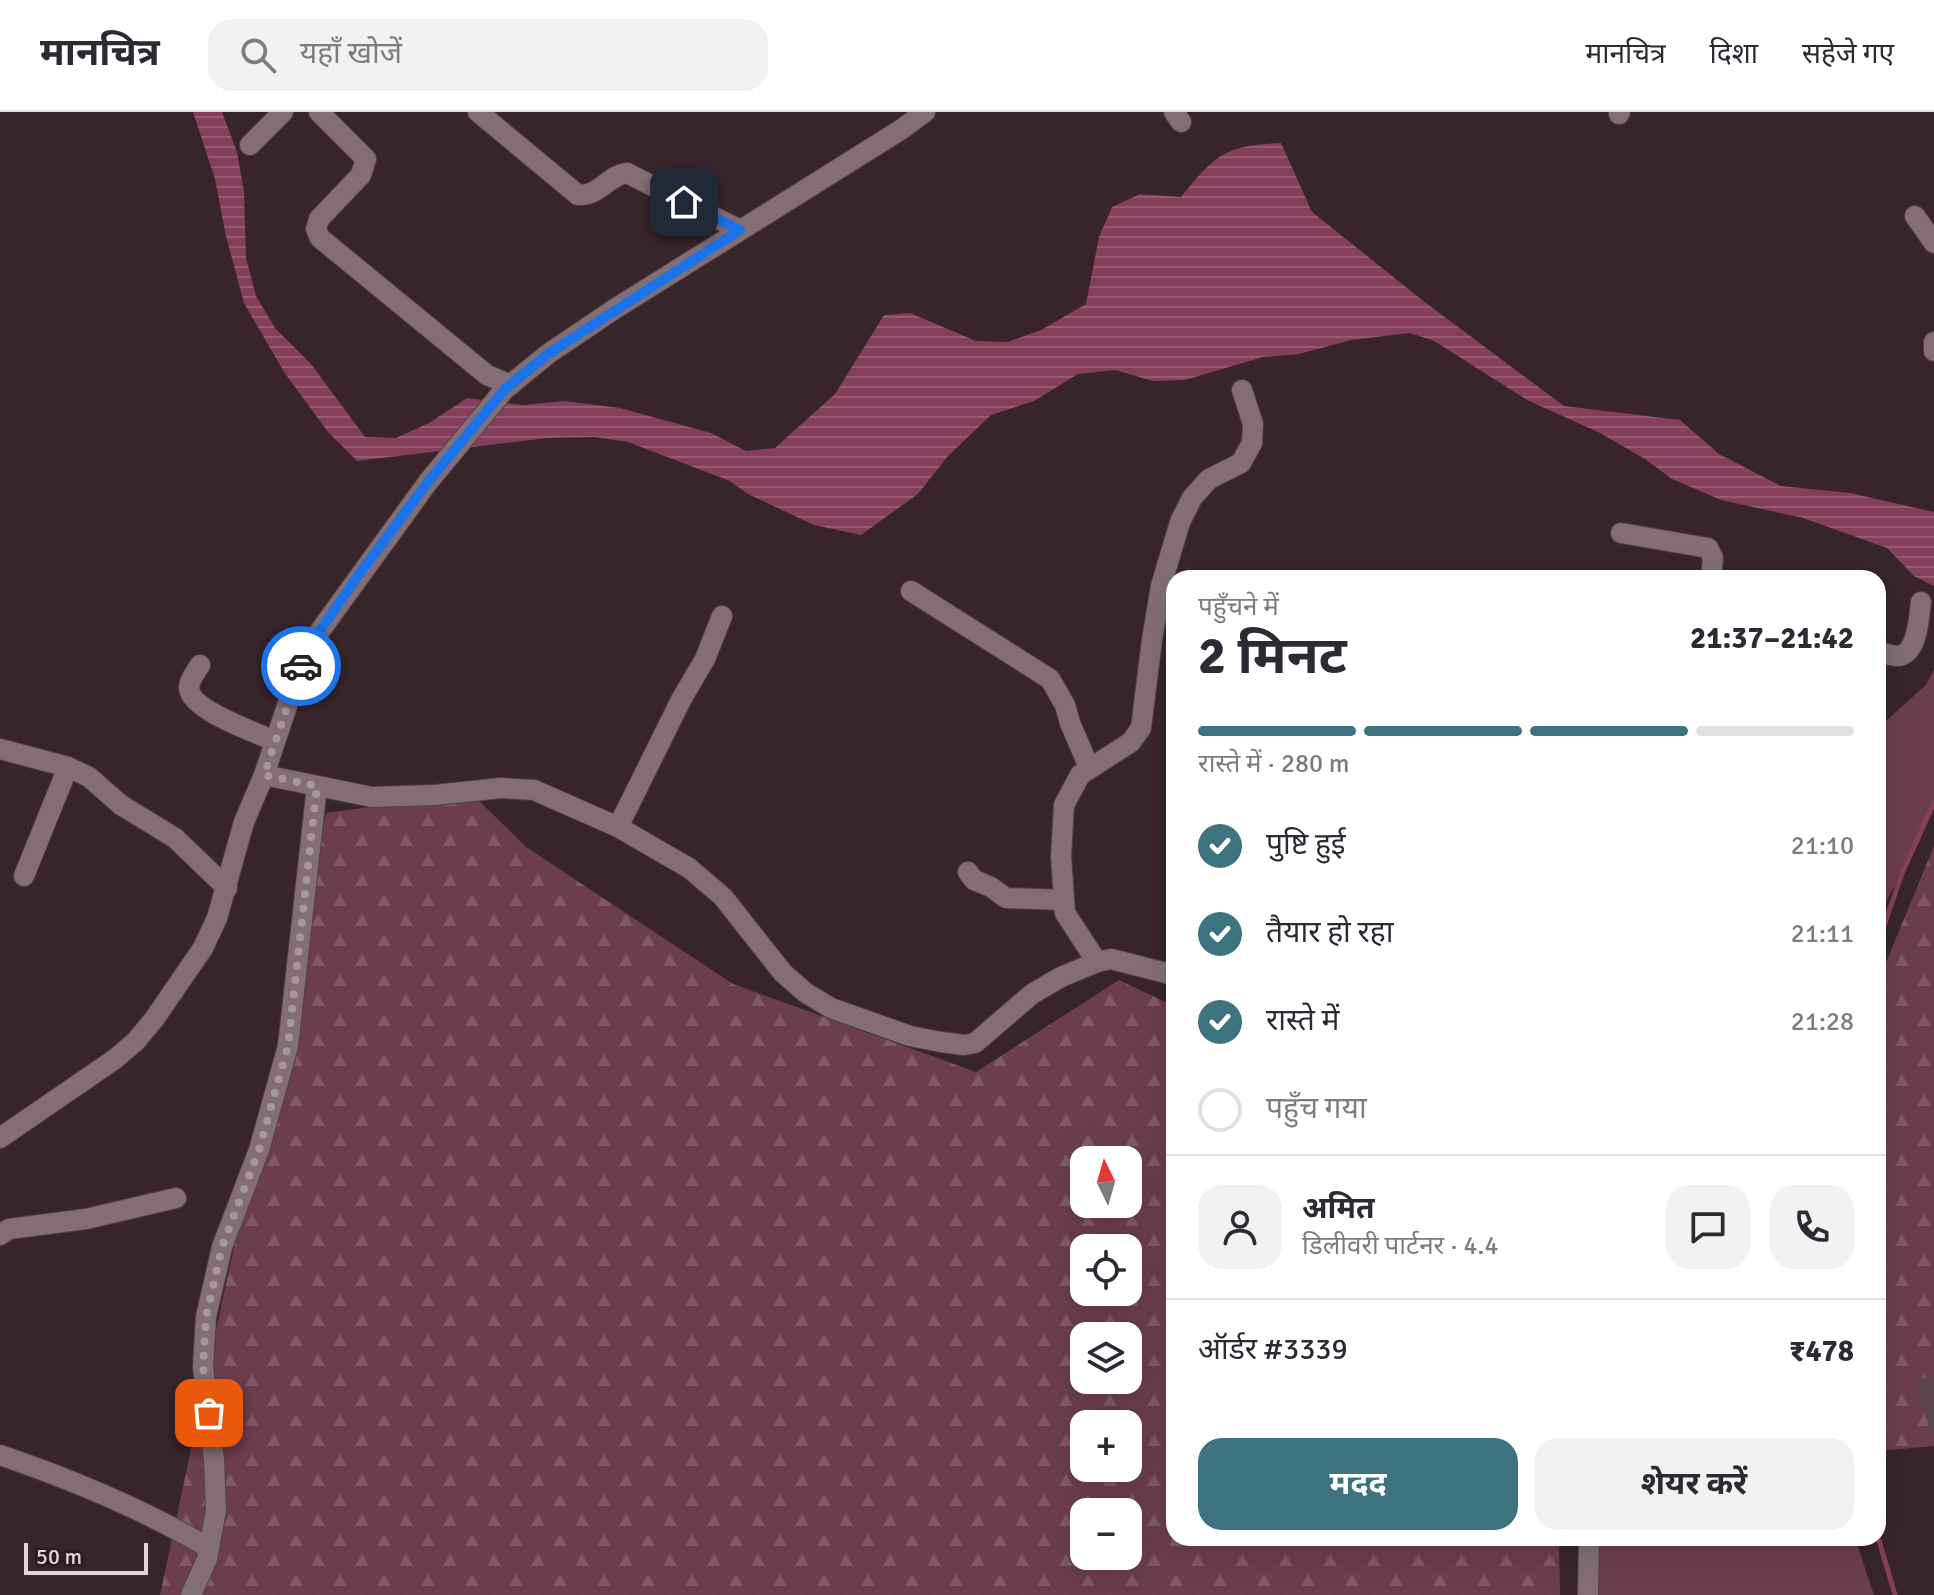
<!DOCTYPE html>
<html lang="hi">
<meta charset="utf-8">
<style>
body{margin:0;font-family:Signika,"Noto Sans Devanagari",sans-serif;background:#f2f2f3;color:#2b2b33;height:100vh;display:flex;flex-direction:column;font-size:30px;white-space:nowrap}
*{box-sizing:border-box;margin:0}
p{font-size:26px;color:#7c7c81}
.icon{flex:none;width:44px;height:44px;fill:none;stroke:currentColor;stroke-width:2;stroke-linecap:round;stroke-linejoin:round}
.map{position:relative;flex:1;overflow:hidden}
.details{position:absolute;left:1166px;top:458px;width:720px;height:976px;display:flex;flex-direction:column;background:#fff;border-radius:24px;box-shadow:0 8px 32px #0002}
.details>*{flex:none}
.needle{width:52px;rotate:355deg}
.tools{position:absolute;left:1070px;top:1034px;display:grid;gap:16px}
.tools a{display:grid;place-items:center;width:72px;height:72px;border-radius:16px;background:#fff;box-shadow:0 8px 32px #0002;font-size:40px}
.scale{position:absolute;left:24px;bottom:20px;width:124px;box-sizing:border-box;padding-left:8px;border:4px solid #e0d4d7;border-top:0;font-size:22px;line-height:28px;white-space:nowrap;color:#e0d4d7;-webkit-text-stroke:6px #2d1c22;paint-order:stroke}
.pin{position:absolute;display:grid;place-items:center;width:68px;height:68px;color:#fff;margin:-34px;border-radius:16px;box-shadow:0 4px 12px #0006}
.courier{position:absolute;display:grid;place-items:center;width:80px;height:80px;margin:-40px;border:6px solid #1a73e8;border-radius:50%;background:#fff;color:#222;box-shadow:0 2px 10px #0007}
.summary em{font-style:normal;font-weight:700}
.summary div{display:flex;flex-direction:column-reverse}
.summary{display:flex;align-items:center;justify-content:space-between;height:136px;padding:0 32px}
h1{font-size:52px;font-weight:700;line-height:60px}
.bar{display:grid;grid-template-columns:repeat(4,1fr);gap:12px 8px;align-content:center;height:96px;padding:0 32px}
.bar i{height:10px;border-radius:6px;background:#e1e1e2}
.bar .current{background:#3d737e}
.bar p{grid-column:span 4}
.line{display:flex;align-items:center;gap:20px;padding:0 32px;border-top:2px solid #e1e1e2}
.line div{flex:1}
.round{display:grid;place-items:center;flex:none;width:84px;height:84px;border-radius:24px;background:#f2f2f3}
ol{padding:0 32px;list-style:none}
li{display:flex;align-items:center;gap:24px;height:88px}
li p{margin-inline-start:auto}
li .icon{padding:8px;border-radius:50%;background:#3d737e;color:#fff;stroke-width:4}
li:last-child{color:#7c7c81}
li i{width:44px;height:44px;border:4px solid #e1e1e2;border-radius:50%}
.cta{display:flex;gap:16px;margin-top:auto;padding:16px 32px}
.cta a{flex:1;height:92px;border-radius:24px;background:#3d737e;color:#fff;font-size:32px;font-weight:700;line-height:92px;text-align:center}
.cta a+a{background:#f2f2f3;color:#2b2b33}
header{display:flex;align-items:center;gap:48px;box-sizing:border-box;height:112px;padding:0 40px;background:#fff;border-bottom:2px solid #e1e1e2}
header strong{font-size:38px}
nav{display:flex;gap:44px;margin-inline-start:auto;font-size:28px}
.search{width:560px;height:72px;background:#f2f2f3;display:flex;align-items:center;gap:20px;box-sizing:border-box;padding:0 28px;border-radius:24px;color:#7c7c81;font-size:30px}
.map>svg:first-child{display:block}
.grass{fill:#6c3d4e}
.forest{fill:url(#forest-firs);fill-rule:evenodd}
.water{fill:url(#water-rules)}
.lines{fill:none;stroke-linecap:round;stroke-linejoin:round}
.stream{stroke:#853f5a;stroke-width:5}
.building{fill:#5a474d}
.minor-casing{stroke:#504147;stroke-width:22}
.minor{stroke:#836e75;stroke-width:20}
.done{stroke:#a5979b;stroke-width:8;stroke-dasharray:0 14.4}
.route{stroke:#1a73e8;stroke-width:10}
</style>
<header>
<strong>मानचित्र</strong>
<div class="search"><svg class="icon" aria-label="search" viewBox="0 0 24 24"><circle cx="10" cy="10" r="6"/><path d="M15 15l6 6"/></svg>यहाँ खोजें</div>
<nav><a>मानचित्र</a><a>दिशा</a><a>सहेजे गए</a></nav>
</header>
<div class="map">
<svg width="1934" height="1483" viewBox="0 0 1934 1483">
<defs>
<pattern id="forest-firs" width="22" height="20" patternUnits="userSpaceOnUse" patternTransform="scale(2)"><rect width="22" height="20" fill="#6c3d4e"/><path d="M5 1l3.5 6h-7zM16 11l3.5 6h-7z" fill="#815867"/></pattern>
<pattern id="water-rules" width="6" height="5" patternUnits="userSpaceOnUse" patternTransform="scale(2)"><rect width="6" height="5" fill="#853f5a"/><path d="M0 2.5h6" fill="none" stroke="#965a71"/></pattern>
</defs>
<rect width="100%" height="100%" fill="#37252b"/>
<!-- grass -->
<g class="grass">
<polygon points="1934,557 1934,693 1903,759 1878,804 1878,616 1926,573"/>
<polygon points="1591,1426 1855,1426 1874,1483 1580,1483"/>
</g>
<!-- forest -->
<g class="forest">
<path d="M471 681 526 735 733 872 976 960 1119 868 1174 894V1426H1559L1560 1483H160L326 701ZM1084 1048H1128V1092H1084ZM1084 1136H1128V1180H1084ZM1084 1224H1128V1268H1084ZM1084 1312H1128V1356H1084ZM1084 1400H1128V1444H1084Z"/>
<polygon points="1934,734 1934,1334 1878,1339 1878,870"/>
</g>
<!-- water -->
<path class="water" d="M193 0H222L237 40 244 80 246 146 256 184 275 216 311 252 365 325 396 326 429 311 467 286 523 293 564 289 620 296 711 321 746 339 775 336 835 282 884 203 910 201 976 229 1008 230 1041 218 1086 192 1099 125 1112 95 1140 82 1181 85C1216 42 1224 34 1281 31L1312 100 1426 191 1564 294 1680 308 1719 342 1781 374 1850 381 1934 400V474L1914 464 1887 436 1803 406 1721 388 1672 367 1645 347 1600 321 1527 288 1434 229 1410 221 1351 228 1299 242 1263 245 1185 268 1153 269 1115 258 1078 262 1034 289 991 303 948 344 918 382 861 423 814 413 748 382 730 369 628 330 595 325 547 326 357 349 328 320 284 260 244 191 226 124 215 67Z"/>
<g class="lines">
<!-- stream -->
<g class="stream">
<polyline points="1878,831 1903,759 1934,691"/>
<polyline points="1878,1425 1895,1483"/>
</g>
</g>
<!-- building -->
<polygon class="building" points="1934,1262 1934,1322 1932,1323 1914,1270"/>
<g class="lines">
<defs>
<g id="minor">
<polyline points="319,0 366,47 361,63 319,107 316,117 320,126 487,263 511,273"/>
<path d="M478 0 578 83C600 84 608 63 627 61L740 118"/>
<polyline points="1174,0 1181,10"/>
<polyline points="1619,2 1620,0"/>
<polyline points="250,33 283,0"/>
<polyline points="1915,104 1934,131"/>
<polyline points="1934,230 1934,239"/>
<polyline points="1621,421 1708,436 1713,446 1711,466"/>
<polyline points="911,479 1050,567 1065,593 1070,611 1089,655"/>
<path d="M1878 540C1884 541 1892 544 1898 544 1918 542 1919 504 1921 490"/>
<path d="M200 553C196 560 189 568 189 576 190 598 257 621 275 629"/>
<polyline points="0,637 68,655 89,665 121,693 175,726 227,776"/>
<polyline points="264,663 372,685 435,683 501,676 534,678 618,715 689,756 723,785 783,861 806,881 831,896 910,924 941,930 964,933 975,931 1032,882 1061,865 1097,850 1111,847 1174,863"/>
<polyline points="618,715 682,586 705,547 722,504"/>
<polyline points="968,760 974,768 991,775 1006,786 1063,788"/>
<polyline points="24,764 68,655"/>
<polyline points="1097,850 1065,801 1061,744 1064,693 1080,663 1131,630 1141,616 1152,528 1161,474 1180,410 1192,386 1209,367 1241,351 1252,331 1253,312 1242,278"/>
<polyline points="0,1026 115,947 136,929 155,906 203,836 217,806 244,710 264,663 298,561 317,523 428,370 505,277 548,242 613,198 902,17 925,0"/>
<polyline points="0,1123 9,1117 86,1107 176,1086"/>
<path d="M0 1343C73 1368 143 1397 209 1436"/>
<polyline points="191,1483 207,1447 216,1398 214,1348 203,1255 206,1205 222,1135 259,1038 288,934 317,674"/>
<polyline points="1588,1483 1589,1426"/>
</g>
</defs>
<!-- minor casing -->
<use href="#minor" class="minor-casing"/>
<!-- minor -->
<use href="#minor" class="minor"/>
</g>
<g class="lines">
<!-- done -->
<polyline class="done" points="209,1301 203,1255 206,1205 222,1135 259,1038 288,934 317,674 264,663 301,554"/>
<!-- route -->
<polyline class="route" points="301,554 317,523 357,465 428,370 505,277 548,242 740,118 684,90"/>
</g>
</svg>
<div class="tools">
<a><svg class="needle" viewBox="-14 -14 28 28"><path d="M0-13l5 13h-10z" fill="#e53935"/><path d="M0 13l5-13h-10z" fill="#7c7c81"/></svg></a>
<a><svg class="icon" aria-label="locate" viewBox="0 0 24 24"><circle cx="12" cy="12" r="6"/><path d="M12 2v4M12 18v4M2 12h4M18 12h4"/></svg></a>
<a><svg class="icon" aria-label="layers" viewBox="0 0 24 24"><path d="M12 4l9 5-9 5-9-5zM3 14l9 5 9-5"/></svg></a>
<a>+</a>
<a>−</a>
</div>
<div class="scale">50 m</div>
<div class="pin" style="left:209px;top:1301px;background:#ea580c"><svg class="icon" aria-label="bag" viewBox="0 0 24 24"><path d="M5 8h14l-1 12H6zM9 8a3 3 0 0 1 6 0"/></svg></div>
<div class="pin" style="left:684px;top:90px;background:#1f2937"><svg class="icon" aria-label="home" viewBox="0 0 24 24"><path d="M3 11l9-7 9 7M6 9v11h12V9"/></svg></div>
<div class="courier" style="left:301px;top:554px"><svg class="icon" aria-label="car" viewBox="0 0 24 24"><path d="M5 17H2v-5l4-1 3-4h7l3 4 3 1v5h-3M9 17h6M6 11h13"/><circle cx="7" cy="17" r="2"/><circle cx="17" cy="17" r="2"/></svg></div>
<section class="details">
<div class="summary"><div><h1>2 मिनट</h1><p>पहुँचने में</p></div><em>21:37–21:42</em></div>
<div class="bar"><i class="current"></i><i class="current"></i><i class="current"></i><i></i><p>रास्ते में · 280 m</p></div>
<ol>
<li><svg class="icon" aria-label="check" viewBox="0 0 24 24"><path d="M5 12l5 5 9-10"/></svg>पुष्टि हुई<p>21:10</p></li>
<li><svg class="icon" aria-label="check" viewBox="0 0 24 24"><path d="M5 12l5 5 9-10"/></svg>तैयार हो रहा<p>21:11</p></li>
<li><svg class="icon" aria-label="check" viewBox="0 0 24 24"><path d="M5 12l5 5 9-10"/></svg>रास्ते में<p>21:28</p></li>
<li><i></i>पहुँच गया</li>
</ol>
<div class="line" style="height:144px"><a class="round"><svg class="icon" aria-label="person" viewBox="0 0 24 24"><circle cx="12" cy="8" r="4"/><path d="M4 21q1-7 8-7t8 7"/></svg></a><div><b>अमित</b><p>डिलीवरी पार्टनर · 4.4</p></div><a class="round"><svg class="icon" aria-label="chat" viewBox="0 0 24 24"><path d="M4 5h16v11H9l-5 4z"/></svg></a><a class="round"><svg class="icon" aria-label="phone" viewBox="0 0 24 24"><path d="M5 4h4l2 5-3 2q2 4 5 5l2-3 5 2v4C11 20 4 13 5 4z"/></svg></a></div>
<div class="line" style="height:104px"><div>ऑर्डर #3339</div><b>₹478</b></div>
<div class="cta"><a>मदद</a><a>शेयर करें</a></div>
</section>
</div>
